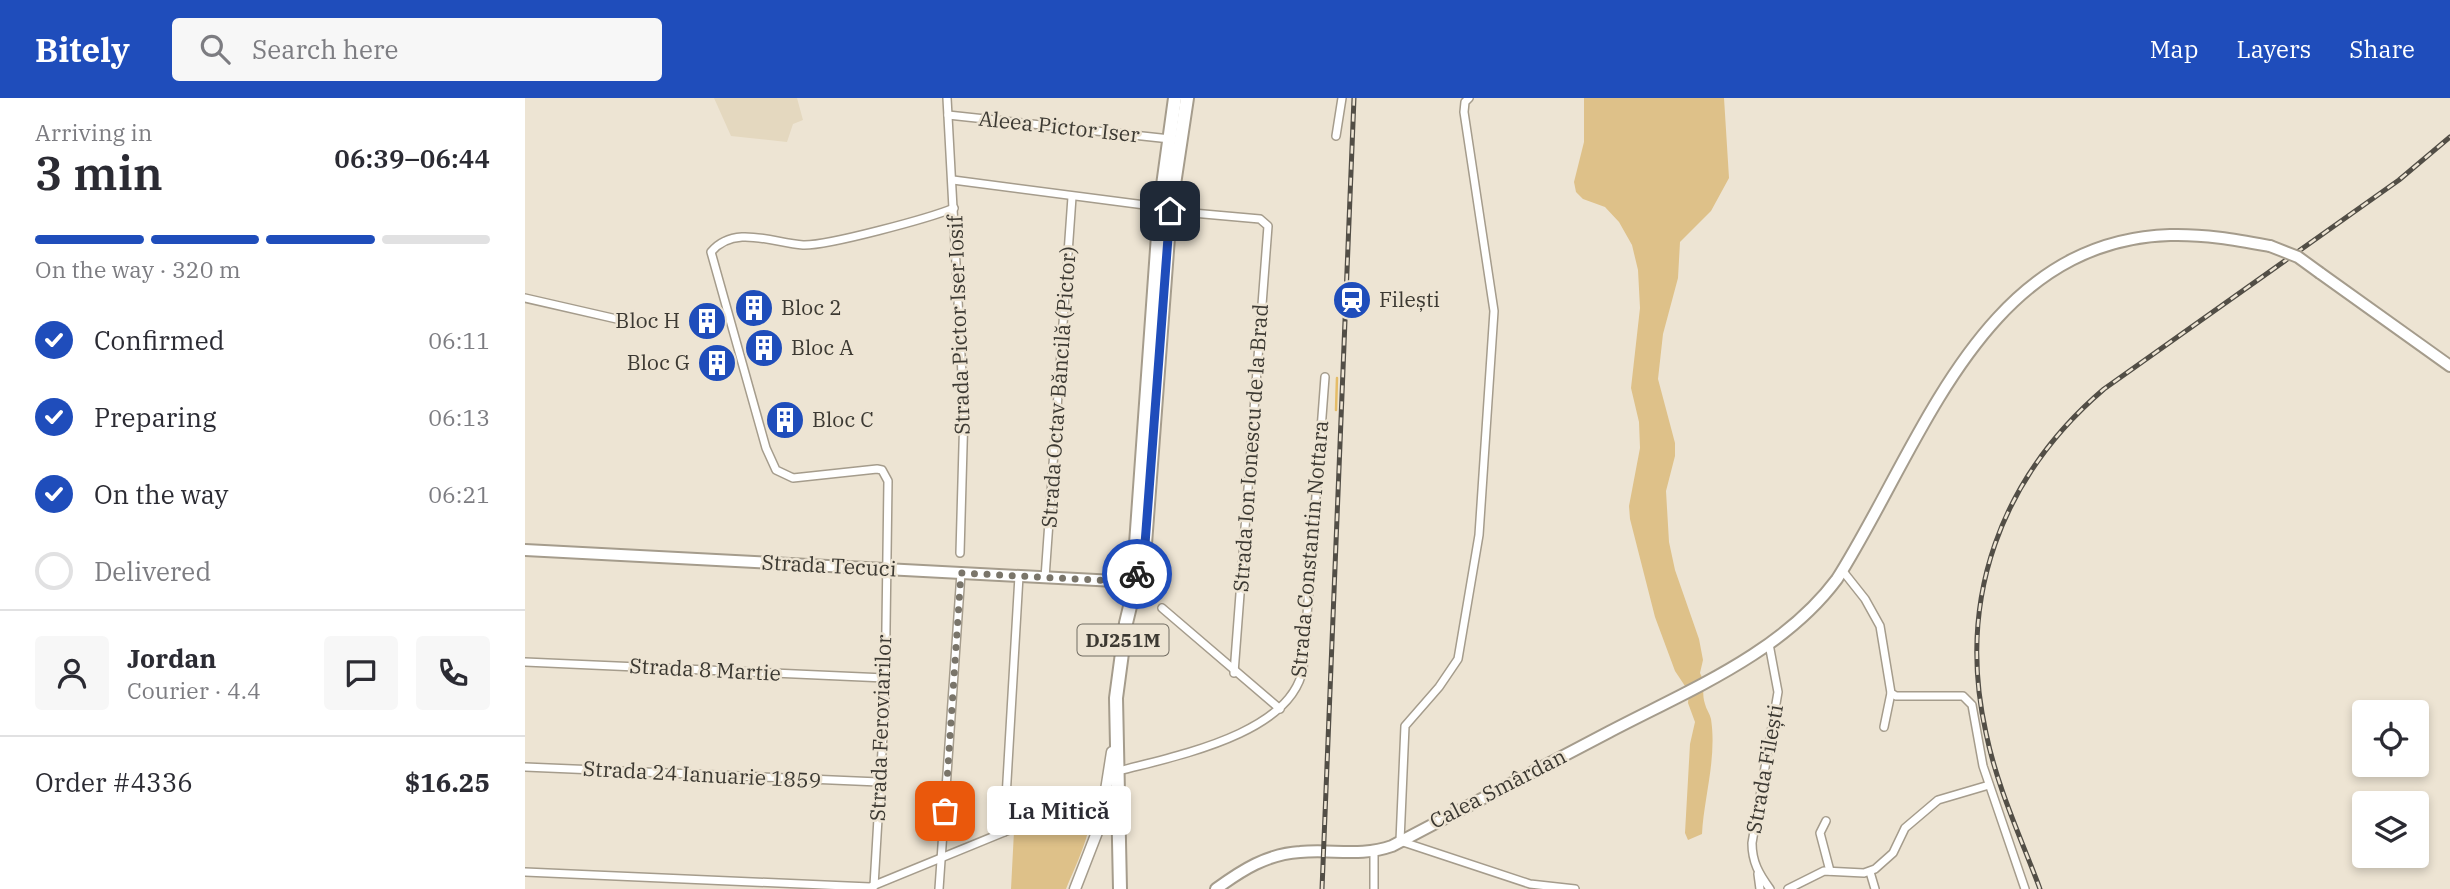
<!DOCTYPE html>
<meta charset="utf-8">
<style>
body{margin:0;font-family:"IBM Plex Serif",serif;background:#f7f7f7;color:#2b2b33;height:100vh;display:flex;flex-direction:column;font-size:26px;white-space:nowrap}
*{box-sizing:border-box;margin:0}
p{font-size:23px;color:#7c7c81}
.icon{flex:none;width:38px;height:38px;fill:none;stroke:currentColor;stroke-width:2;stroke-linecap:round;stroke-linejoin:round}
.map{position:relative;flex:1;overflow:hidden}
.panel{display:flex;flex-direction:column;background:#fff;width:525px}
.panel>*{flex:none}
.tools{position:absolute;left:1827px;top:602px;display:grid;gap:14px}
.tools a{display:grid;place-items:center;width:77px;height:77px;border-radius:7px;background:#fff;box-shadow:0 4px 10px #0003;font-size:35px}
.pin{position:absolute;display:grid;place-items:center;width:60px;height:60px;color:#fff;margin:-30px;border-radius:14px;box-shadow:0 4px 10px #0006}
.courier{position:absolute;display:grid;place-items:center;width:70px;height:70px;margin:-35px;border:5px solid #1f4dbb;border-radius:50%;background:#fff;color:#222;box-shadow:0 2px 9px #0007}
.bubble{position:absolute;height:49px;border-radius:7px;background:#fff;box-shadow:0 4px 10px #0003;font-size:23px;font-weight:600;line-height:49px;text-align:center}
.overview em{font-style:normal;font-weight:600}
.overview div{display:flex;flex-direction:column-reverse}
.overview{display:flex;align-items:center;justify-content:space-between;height:119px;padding:0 35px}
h1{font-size:46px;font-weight:600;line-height:52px}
.bar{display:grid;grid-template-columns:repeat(4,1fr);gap:10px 7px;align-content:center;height:84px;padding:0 35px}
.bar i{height:9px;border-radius:5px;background:#e1e1e2}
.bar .current{background:#1f4dbb}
.bar p{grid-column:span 4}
.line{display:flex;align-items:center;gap:18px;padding:0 35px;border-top:2px solid #e1e1e2}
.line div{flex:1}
.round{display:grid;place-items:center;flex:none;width:74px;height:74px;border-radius:7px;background:#f7f7f7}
ol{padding:0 35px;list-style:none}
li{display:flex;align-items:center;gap:21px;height:77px}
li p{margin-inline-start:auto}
li .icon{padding:7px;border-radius:50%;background:#1f4dbb;color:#fff;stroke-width:4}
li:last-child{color:#7c7c81}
li i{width:38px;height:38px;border:4px solid #e1e1e2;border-radius:50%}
header{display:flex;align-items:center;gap:42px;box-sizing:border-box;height:98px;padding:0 35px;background:#1f4dbb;color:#fff}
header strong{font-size:33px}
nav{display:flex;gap:38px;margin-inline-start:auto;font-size:24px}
.search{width:490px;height:63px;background:#f7f7f7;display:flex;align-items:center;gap:18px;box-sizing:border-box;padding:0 24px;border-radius:7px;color:#7c7c81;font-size:26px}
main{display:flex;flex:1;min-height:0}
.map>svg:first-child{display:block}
.built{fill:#e4d8bf}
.green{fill:#dec189}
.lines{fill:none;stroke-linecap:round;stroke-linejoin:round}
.stream{stroke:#e5bc67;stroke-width:2.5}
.minor-casing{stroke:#a59c8c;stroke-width:10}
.tertiary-casing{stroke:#a59c8c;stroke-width:13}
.secondary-casing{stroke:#a59c8c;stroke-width:14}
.trunk-casing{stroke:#a59c8c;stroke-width:16}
.minor{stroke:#fff;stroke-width:7}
.tertiary{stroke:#fff;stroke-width:10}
.secondary{stroke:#fff;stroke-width:10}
.trunk{stroke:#fff;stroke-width:12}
.rail-casing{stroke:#524e46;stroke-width:5}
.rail{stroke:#ede4d3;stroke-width:2.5;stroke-dasharray:8;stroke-linecap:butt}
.secondary-bridge-casing{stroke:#a59c8c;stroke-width:14;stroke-linecap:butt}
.secondary-bridge{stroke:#fff;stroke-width:10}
.done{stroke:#7a756a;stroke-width:7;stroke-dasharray:0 12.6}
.route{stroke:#1f4dbb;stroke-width:9}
.labels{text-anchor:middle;stroke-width:5;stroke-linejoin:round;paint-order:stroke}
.shield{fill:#ede4d3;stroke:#716c62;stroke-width:2}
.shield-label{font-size:19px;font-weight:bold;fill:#3c3932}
.street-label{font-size:21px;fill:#3c3932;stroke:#ede4d3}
.poi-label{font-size:21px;fill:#3c3932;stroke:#ede4d3;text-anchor:start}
</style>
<header>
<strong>Bitely</strong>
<div class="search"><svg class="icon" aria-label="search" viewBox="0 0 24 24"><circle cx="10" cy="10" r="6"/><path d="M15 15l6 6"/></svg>Search here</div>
<nav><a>Map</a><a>Layers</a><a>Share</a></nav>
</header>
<main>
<section class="panel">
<div class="overview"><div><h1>3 min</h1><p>Arriving in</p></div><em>06:39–06:44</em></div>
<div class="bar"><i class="current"></i><i class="current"></i><i class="current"></i><i></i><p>On the way · 320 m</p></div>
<ol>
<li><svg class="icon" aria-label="check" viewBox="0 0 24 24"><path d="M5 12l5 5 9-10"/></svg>Confirmed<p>06:11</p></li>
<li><svg class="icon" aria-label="check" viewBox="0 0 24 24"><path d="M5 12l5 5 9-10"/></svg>Preparing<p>06:13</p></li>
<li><svg class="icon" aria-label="check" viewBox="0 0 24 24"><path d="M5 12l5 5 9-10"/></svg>On the way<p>06:21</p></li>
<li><i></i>Delivered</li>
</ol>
<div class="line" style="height:126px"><a class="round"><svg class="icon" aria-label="person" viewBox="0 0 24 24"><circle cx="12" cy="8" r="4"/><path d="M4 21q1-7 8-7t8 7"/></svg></a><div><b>Jordan</b><p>Courier · 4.4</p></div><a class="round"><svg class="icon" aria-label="chat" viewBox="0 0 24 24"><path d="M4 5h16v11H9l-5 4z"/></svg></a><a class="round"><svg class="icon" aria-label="phone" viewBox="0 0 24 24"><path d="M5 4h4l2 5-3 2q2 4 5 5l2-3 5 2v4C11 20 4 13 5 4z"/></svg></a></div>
<div class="line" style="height:91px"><div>Order #4336</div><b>$16.25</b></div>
</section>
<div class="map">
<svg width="1925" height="791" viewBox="0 0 1925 791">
<rect width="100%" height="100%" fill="#ede4d3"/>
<!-- built -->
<polygon class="built" points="189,0 272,0 278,22 268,26 262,44 206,38"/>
<!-- green -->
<g class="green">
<path d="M1059 0H1199L1204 80 1186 113 1155 144 1153 180 1138 236 1133 281 1150 345V358L1141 393 1144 444 1150 472 1174 541 1178 562 1175 575C1181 587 1176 594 1180 606 1181 611 1185 616 1186 621 1192 660 1179 699 1177 736L1163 742 1160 735 1165 646 1170 624 1163 605 1164 594 1150 573 1130 519 1105 421 1104 408 1115 350 1114 324 1106 290 1115 210 1113 172 1107 147 1094 124 1080 109 1058 101 1051 94 1049 84 1059 44Z"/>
<path d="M566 705C568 734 552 764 541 791H486L489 733Z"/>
</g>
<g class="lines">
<!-- stream -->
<polyline class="stream" points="811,312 812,280"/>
<defs>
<g id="minor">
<polyline points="422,0 439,313 435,455"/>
<polyline points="944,0 940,4 939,14 969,213 954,437 933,561 914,589 880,628 875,743 1005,786 1050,791"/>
<polyline points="423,17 645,41"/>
<polyline points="811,38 817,0"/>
<polyline points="428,82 635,109"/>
<polyline points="645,113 735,121 743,128 709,575"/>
<polyline points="0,200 96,222"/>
<polyline points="1317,472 1340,501 1355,528 1366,595 1371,598 1438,598 1447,607 1458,668 1500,791"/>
<polyline points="520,480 547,99"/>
<polyline points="637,510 755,611"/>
<path d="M1244 546 1253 594 1227 745C1227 764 1234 776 1245 791"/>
<polyline points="0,564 360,580"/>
<polyline points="1359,629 1366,595"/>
<polyline points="0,669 354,684"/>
<path d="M594 673C650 658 767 636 778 570L800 279"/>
<polyline points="1301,723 1295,735 1305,773"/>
<polyline points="479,734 494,478"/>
<polyline points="849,754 849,791"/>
<polyline points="0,774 345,789 582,692"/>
<polyline points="1345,774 1350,791"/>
<polyline points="1233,776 1235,791"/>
<path d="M349 788 360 602 363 383 357 372 352 371 268 380 251 372 241 350 186 154C209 126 248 145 278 147 302 148 405 120 429 110"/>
<polyline points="414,791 436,475"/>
<polyline points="1263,791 1299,773 1339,775 1350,771 1368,755 1380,730 1413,702 1464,687"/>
</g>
<polyline id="tertiary" points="550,791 576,724 587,654"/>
<g id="secondary">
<polyline points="1795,175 1925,268"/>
<polyline points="0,452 609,484"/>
<path d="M691 791C717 772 742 756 775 754 807 751 836 759 867 748 939 710 1011 672 1084 634 1164 592 1257 555 1312 481 1397 347 1456 143 1645 137 1680 136 1712 142 1745 148"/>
</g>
<g id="trunk">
<polyline points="609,474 635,109 650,0"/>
<polyline points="595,791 591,600 601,525 620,446 645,113 662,0"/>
</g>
</defs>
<!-- minor casing -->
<use href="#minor" class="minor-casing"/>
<!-- tertiary casing -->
<use href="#tertiary" class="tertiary-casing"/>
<!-- secondary casing -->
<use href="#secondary" class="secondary-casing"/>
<!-- trunk casing -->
<use href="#trunk" class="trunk-casing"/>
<!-- minor -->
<use href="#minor" class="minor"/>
<!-- tertiary -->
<use href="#tertiary" class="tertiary"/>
<!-- secondary -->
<use href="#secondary" class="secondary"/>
<!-- trunk -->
<use href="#trunk" class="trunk"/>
<defs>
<g id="rail">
<polyline points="797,791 829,0"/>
<path d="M1515 791C1496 740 1472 689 1461 635 1431 501 1476 379 1579 291L1874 82 1925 39"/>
</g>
</defs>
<!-- rail casing -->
<use href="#rail" class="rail-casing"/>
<!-- rail -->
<use href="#rail" class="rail"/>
<defs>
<polyline id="secondary-bridge" points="1745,148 1773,159 1795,175"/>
</defs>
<!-- secondary-bridge casing -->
<use href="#secondary-bridge" class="secondary-bridge-casing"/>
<!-- secondary-bridge -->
<use href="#secondary-bridge" class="secondary-bridge"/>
</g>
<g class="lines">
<!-- done -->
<polyline class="done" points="420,713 436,475 609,484 612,476"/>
<!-- route -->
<polyline class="route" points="612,476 620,446 645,113"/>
</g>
<!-- icons -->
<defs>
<symbol id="station-disc" viewBox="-11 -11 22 22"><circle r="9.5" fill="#1f4dbb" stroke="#ede4d3"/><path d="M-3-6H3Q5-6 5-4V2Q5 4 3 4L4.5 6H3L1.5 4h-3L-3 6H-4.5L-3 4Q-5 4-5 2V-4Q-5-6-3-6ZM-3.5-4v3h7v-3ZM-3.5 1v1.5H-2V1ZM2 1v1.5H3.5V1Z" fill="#fff"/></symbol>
<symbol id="building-disc" viewBox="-11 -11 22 22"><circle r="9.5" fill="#1f4dbb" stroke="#ede4d3"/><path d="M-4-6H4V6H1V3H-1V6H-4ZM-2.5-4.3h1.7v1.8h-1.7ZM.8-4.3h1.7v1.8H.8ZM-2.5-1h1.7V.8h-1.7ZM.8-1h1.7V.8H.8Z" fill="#fff"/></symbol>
</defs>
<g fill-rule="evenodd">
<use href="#station-disc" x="805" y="180" width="44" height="44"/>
<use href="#building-disc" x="207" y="188" width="44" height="44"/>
<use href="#building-disc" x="160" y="201" width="44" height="44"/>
<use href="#building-disc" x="217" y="228" width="44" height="44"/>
<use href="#building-disc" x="170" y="243" width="44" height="44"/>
<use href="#building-disc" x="238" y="300" width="44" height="44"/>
</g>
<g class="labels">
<!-- shield labels -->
<rect class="shield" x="552.5" y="526.5" width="91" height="31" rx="5"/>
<g class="shield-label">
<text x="598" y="549">DJ251M</text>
</g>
<!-- street labels -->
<g class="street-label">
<text transform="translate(534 29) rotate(6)" y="7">Aleea Pictor Iser</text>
<text transform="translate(434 227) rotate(-92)" y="7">Strada Pictor Iser Iosif</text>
<text transform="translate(534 289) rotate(-86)" y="7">Strada Octav Băncilă (Pictor)</text>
<text transform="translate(726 350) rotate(-86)" y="7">Strada Ion Ionescu de la Brad</text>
<text transform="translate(785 451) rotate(-85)" y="7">Strada Constantin Nottara</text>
<text transform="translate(304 468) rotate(3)" y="7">Strada Tecuci</text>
<text transform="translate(180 572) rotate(3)" y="7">Strada 8 Martie</text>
<text transform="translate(356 630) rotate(-88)" y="7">Strada Feroviarilor</text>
<text transform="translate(1240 671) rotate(-80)" y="7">Strada Filești</text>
<text transform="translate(177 677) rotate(3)" y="7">Strada 24 Ianuarie 1859</text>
<text transform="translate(973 691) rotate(-27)" y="7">Calea Smârdan</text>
</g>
<!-- poi labels -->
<g class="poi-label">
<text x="854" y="209">Filești</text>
<text x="256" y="217">Bloc 2</text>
<text x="155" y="230" text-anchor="end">Bloc H</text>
<text x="266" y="257">Bloc A</text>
<text x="165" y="272" text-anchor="end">Bloc G</text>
<text x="287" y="329">Bloc C</text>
</g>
</g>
</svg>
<div class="tools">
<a><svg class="icon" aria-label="locate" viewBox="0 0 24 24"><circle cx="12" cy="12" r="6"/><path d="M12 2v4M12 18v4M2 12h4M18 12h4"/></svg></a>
<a><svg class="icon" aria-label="layers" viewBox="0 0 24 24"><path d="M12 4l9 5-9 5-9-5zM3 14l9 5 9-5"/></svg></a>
</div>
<div class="pin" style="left:420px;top:713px;background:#ea580c"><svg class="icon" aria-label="bag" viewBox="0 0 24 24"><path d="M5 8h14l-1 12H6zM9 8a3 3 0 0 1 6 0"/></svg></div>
<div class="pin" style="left:645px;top:113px;background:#1f2937"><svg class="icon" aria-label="home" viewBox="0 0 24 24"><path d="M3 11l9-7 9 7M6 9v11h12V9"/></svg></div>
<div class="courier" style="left:612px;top:476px"><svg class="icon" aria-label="bike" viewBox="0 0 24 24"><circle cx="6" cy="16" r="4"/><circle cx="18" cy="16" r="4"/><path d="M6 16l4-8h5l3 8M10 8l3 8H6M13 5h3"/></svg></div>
<div class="bubble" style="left:462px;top:688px;width:144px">La Mitică</div>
</div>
</main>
